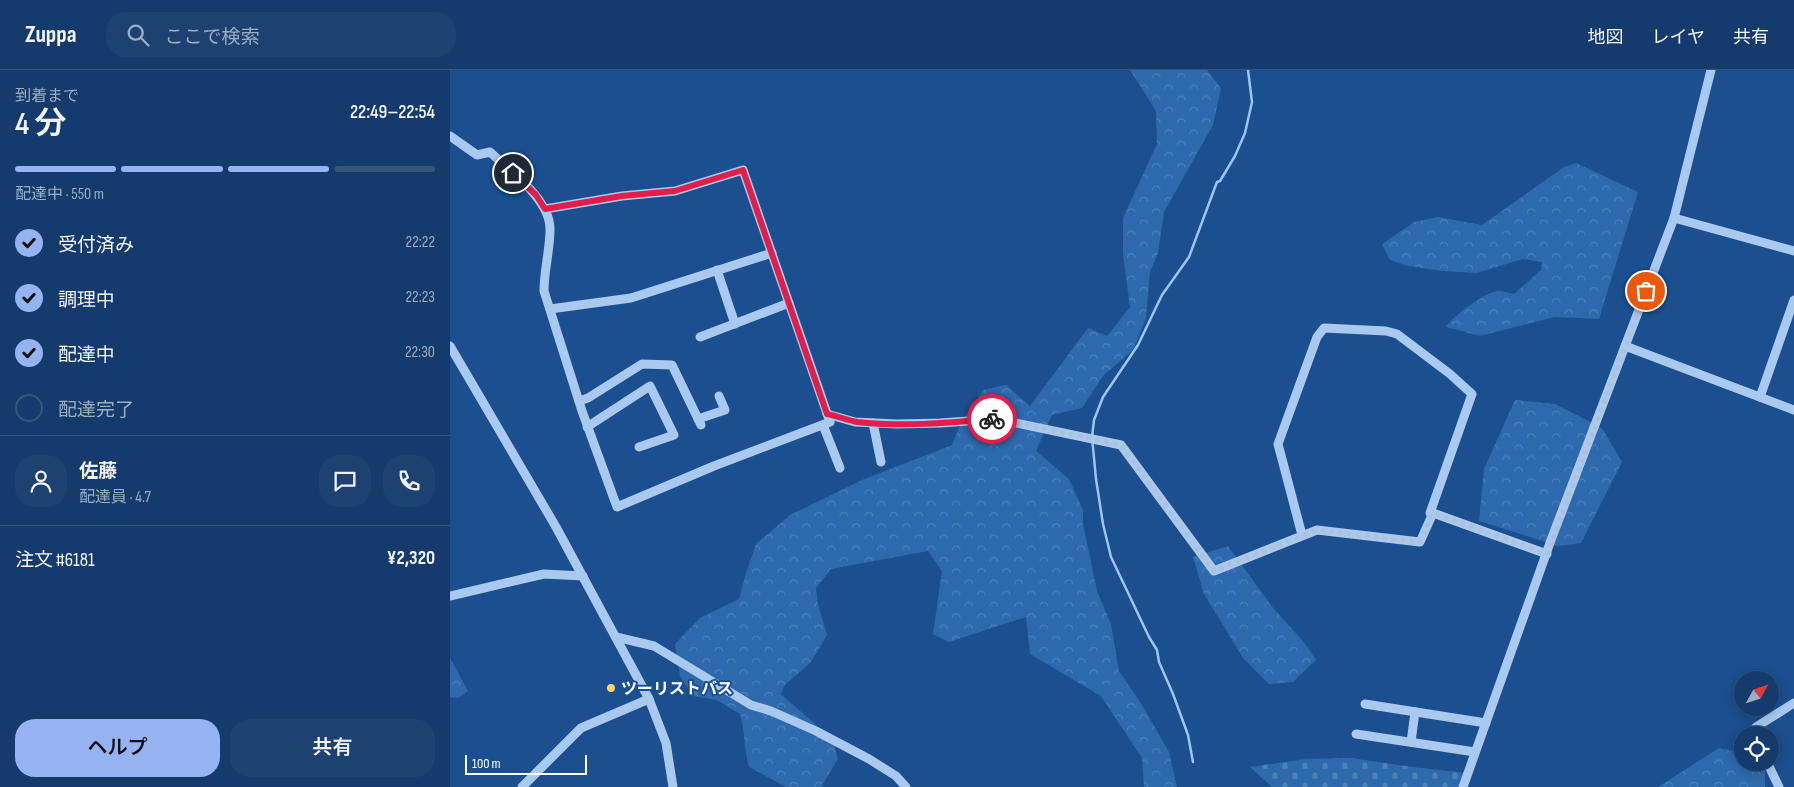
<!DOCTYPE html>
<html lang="ja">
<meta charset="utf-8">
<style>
body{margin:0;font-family:"Sofia Sans Condensed","Noto Sans JP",sans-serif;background:#1d4271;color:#f1f3f6;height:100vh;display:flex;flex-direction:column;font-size:19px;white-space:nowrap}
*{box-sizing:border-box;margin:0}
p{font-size:16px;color:#9dadc1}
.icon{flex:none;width:28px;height:28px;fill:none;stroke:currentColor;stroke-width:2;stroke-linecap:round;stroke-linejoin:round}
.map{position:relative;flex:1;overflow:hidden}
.panel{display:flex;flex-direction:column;background:#143b6b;width:450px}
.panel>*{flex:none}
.needle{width:32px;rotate:50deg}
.tools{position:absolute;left:1284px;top:601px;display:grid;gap:10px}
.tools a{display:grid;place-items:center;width:45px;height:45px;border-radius:50%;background:#143b6b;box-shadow:0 2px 12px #0003,0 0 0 1px #33557e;font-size:25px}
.scale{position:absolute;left:15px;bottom:12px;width:122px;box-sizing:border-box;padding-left:5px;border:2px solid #fff;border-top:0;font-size:14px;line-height:18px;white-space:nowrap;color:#fff;-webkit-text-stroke:4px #1b4f8f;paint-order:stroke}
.pin{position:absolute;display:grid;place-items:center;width:42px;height:42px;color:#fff;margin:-21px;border:2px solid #fff;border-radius:50%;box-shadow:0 1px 5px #0007}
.courier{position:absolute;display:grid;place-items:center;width:50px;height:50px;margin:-25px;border:4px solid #e11d48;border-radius:50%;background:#fff;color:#222;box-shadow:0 1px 6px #0007}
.summary em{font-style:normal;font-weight:600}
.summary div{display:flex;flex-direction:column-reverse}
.summary{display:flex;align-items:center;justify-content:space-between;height:85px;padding:0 15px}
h1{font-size:32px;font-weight:600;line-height:38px}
.bar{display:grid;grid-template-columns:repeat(4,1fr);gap:8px 5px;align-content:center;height:60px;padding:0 15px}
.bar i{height:6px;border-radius:4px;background:#33557e}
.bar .on{background:#95b2f1}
.bar p{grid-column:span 4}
.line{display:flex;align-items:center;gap:12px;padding:0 15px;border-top:1px solid #33557e}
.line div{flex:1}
.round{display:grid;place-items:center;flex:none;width:52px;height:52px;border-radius:20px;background:#1d4271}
ol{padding:0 15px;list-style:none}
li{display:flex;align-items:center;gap:15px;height:55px}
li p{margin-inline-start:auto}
li .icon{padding:5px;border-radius:50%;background:#95b2f1;color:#111;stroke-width:4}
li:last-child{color:#9dadc1}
li i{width:28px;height:28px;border:2px solid #33557e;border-radius:50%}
.cta{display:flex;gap:10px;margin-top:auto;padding:10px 15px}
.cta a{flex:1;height:58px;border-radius:20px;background:#95b2f1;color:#111;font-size:20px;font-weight:600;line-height:58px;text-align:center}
.cta a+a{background:#1d4271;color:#f1f3f6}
header{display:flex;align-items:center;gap:30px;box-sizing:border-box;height:70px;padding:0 25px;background:#143b6b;border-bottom:1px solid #33557e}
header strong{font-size:24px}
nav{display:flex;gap:28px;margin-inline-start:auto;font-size:18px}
.search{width:350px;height:45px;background:#1d4271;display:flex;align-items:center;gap:12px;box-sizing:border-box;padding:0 18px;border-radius:20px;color:#9dadc1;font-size:19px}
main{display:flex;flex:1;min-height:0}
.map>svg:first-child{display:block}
.forest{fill:url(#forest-crowns)}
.cemetery{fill:url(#cemetery-stones)}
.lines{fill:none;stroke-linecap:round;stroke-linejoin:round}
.stream{stroke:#9cc4f0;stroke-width:2.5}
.minor{stroke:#a9c9ee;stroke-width:9}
.done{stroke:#afc1d8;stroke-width:5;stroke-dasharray:0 9}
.route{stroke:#e11d48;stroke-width:6}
.poi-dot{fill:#ffd166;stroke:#1b4f8f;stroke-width:2}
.labels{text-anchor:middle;stroke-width:4;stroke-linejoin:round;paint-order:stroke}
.poi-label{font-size:16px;font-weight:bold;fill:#fff;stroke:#1b4f8f;text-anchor:start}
</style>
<header>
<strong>Zuppa</strong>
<div class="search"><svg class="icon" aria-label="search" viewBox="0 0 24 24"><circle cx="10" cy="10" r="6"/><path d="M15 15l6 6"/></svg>ここで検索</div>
<nav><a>地図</a><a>レイヤ</a><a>共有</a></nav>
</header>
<main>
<section class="panel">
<div class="summary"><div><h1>4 分</h1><p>到着まで</p></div><em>22:49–22:54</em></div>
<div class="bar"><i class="on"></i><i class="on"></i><i class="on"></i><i></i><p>配達中 · 550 m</p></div>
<ol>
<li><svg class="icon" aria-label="check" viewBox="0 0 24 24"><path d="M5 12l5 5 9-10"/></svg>受付済み<p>22:22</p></li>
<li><svg class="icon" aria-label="check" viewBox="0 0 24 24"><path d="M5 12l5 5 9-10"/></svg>調理中<p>22:23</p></li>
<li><svg class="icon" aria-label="check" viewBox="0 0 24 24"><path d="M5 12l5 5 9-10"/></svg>配達中<p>22:30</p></li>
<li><i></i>配達完了</li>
</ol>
<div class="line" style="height:90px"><a class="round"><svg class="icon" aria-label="person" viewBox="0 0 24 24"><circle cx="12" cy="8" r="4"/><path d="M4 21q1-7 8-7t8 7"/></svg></a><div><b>佐藤</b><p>配達員 · 4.7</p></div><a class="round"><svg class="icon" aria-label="chat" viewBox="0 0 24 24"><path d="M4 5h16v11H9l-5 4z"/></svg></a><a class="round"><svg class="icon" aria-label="phone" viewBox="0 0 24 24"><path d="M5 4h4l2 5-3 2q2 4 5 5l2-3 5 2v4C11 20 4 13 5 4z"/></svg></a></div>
<div class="line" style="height:65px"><div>注文 #6181</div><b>¥2,320</b></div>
<div class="cta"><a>ヘルプ</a><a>共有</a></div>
</section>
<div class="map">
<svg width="1344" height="717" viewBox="0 0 1344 717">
<defs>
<pattern id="forest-crowns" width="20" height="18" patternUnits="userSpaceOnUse" patternTransform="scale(1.25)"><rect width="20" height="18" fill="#2e69ad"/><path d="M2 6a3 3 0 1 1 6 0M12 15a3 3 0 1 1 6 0" fill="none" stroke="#4d80b9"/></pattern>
<pattern id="cemetery-stones" width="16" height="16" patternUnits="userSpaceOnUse" patternTransform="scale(1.25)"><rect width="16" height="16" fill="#2e69ad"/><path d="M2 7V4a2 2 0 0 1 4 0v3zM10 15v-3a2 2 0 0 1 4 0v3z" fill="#4d80b9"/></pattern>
</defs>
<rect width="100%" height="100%" fill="#1b4f8f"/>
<!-- forest -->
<g class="forest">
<path d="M680 0H757L771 18 763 55 714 142 708 183 700 202 696 248 683 280 653 306 632 338 602 345 586 381 619 409 633 440V454L647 521 661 554 669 601 692 635 719 682 727 717H694L692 688 651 626 580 584 576 547 499 572 483 564 492 501 478 481 381 499 366 518 368 535 377 565 361 592 334 616 331 624 383 670 388 689 371 717H336L299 697C294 679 295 661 290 644L267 630 243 626 230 606 225 574 250 548 289 529 296 503 306 474 340 445 412 410 502 375 512 351 533 320 556 315 580 336 638 258 657 266 680 237 673 185V148L707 74 706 41Z"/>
<path d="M1126 93 1188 122 1149 249 1105 247 1030 266 996 257C1003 246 1035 222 1048 221 1053 221 1060 223 1064 224L1091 200 1092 192 1073 189 1027 203 992 201 958 196 940 190 932 174 964 152 988 147 1032 155 1114 97Z"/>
<polygon points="1065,330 1105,334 1152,358 1172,392 1131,473 1108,476 1029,451 1034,399"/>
<polygon points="778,476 823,538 853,571 866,590 843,612 819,614 793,588 754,524 743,487"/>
<polygon points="0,588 18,621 8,628 0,627"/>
<polygon points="1269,678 1292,683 1292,692 1315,693 1315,717 1208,717"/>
</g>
<!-- cemetery -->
<polygon class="cemetery" points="900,688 970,698 1017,703 1012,717 822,717 800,697 856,689"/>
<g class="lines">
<!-- stream -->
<polyline class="stream" points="743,692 738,665 723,624 709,592 707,580 699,567 661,487 653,454 646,409 642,367 644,350 653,327 688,275 712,225 739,187 767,112 770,111 785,86 795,63 802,32 798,0"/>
<!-- minor -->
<g class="minor">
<path d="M0 66 27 85 40 82C60 101 100 129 100 159 100 180 94 200 94 221L132 341 167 437 264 396 380 352 293 100 225 121 172 126 95 139"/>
<polyline points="1224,148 1344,181"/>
<polyline points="267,200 285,254"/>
<polyline points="100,239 181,228 322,183"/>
<polyline points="250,267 339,233"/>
<polyline points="0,276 106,457 199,629 216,673 223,717"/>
<polyline points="1175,276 1344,340"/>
<polyline points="1310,327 1344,230"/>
<polyline points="129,331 138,328 192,294 222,295 251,355"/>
<polyline points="377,344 405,352 447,354 490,353 547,349 671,375 764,501 867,460 970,472 983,443 980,443 1022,324 1000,304 947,264 936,261 874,258 867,267 828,374 852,465"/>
<polyline points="248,349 275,340 269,326"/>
<polyline points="423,353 431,392"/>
<polyline points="373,355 390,398"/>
<polyline points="137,357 200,316 224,365 189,377"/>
<polyline points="983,443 1097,484"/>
<polyline points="0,526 94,504 133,506"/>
<polyline points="166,567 204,576 301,635 321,641 366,661 419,689 446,706 456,717"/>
<polyline points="915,634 1036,653"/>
<polyline points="906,664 1025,682"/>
<polyline points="1303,665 1306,657 1344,633"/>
<polyline points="961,672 965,642"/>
<polyline points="1317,692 1329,717"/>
<polyline points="72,717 131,658 199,629"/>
<polyline points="1013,717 1101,470 1224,148 1261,0"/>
</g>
</g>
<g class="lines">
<!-- done -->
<polyline class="done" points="542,349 547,348 671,375 764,501 867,460 970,472 983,443 1097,484 1196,221"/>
<!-- route -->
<path class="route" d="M63 103 86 125 95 139 172 126 225 121 293 100 377 344C387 346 397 350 407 352 451 357 497 353 542 349"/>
</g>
<!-- markers -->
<circle class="poi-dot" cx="161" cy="618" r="5"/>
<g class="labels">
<!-- poi labels -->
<g class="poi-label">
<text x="171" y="624">ツーリストバス</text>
</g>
</g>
</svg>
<div class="tools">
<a><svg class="needle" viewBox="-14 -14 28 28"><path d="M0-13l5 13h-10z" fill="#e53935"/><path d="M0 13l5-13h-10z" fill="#9dadc1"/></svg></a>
<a><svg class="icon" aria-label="locate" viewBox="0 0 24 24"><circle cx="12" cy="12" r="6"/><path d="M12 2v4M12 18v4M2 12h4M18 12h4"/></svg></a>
</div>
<div class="scale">100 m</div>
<div class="pin" style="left:1196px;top:221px;background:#ea580c"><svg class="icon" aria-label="bag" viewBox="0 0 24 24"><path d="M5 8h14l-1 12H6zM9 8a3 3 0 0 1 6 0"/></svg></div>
<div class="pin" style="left:63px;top:103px;background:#1f2937"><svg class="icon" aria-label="home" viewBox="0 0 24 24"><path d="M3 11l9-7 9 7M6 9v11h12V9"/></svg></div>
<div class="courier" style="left:542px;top:349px"><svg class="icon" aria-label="bike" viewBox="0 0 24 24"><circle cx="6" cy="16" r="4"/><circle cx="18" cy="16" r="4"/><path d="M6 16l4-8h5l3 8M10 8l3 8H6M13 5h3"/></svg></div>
</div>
</main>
